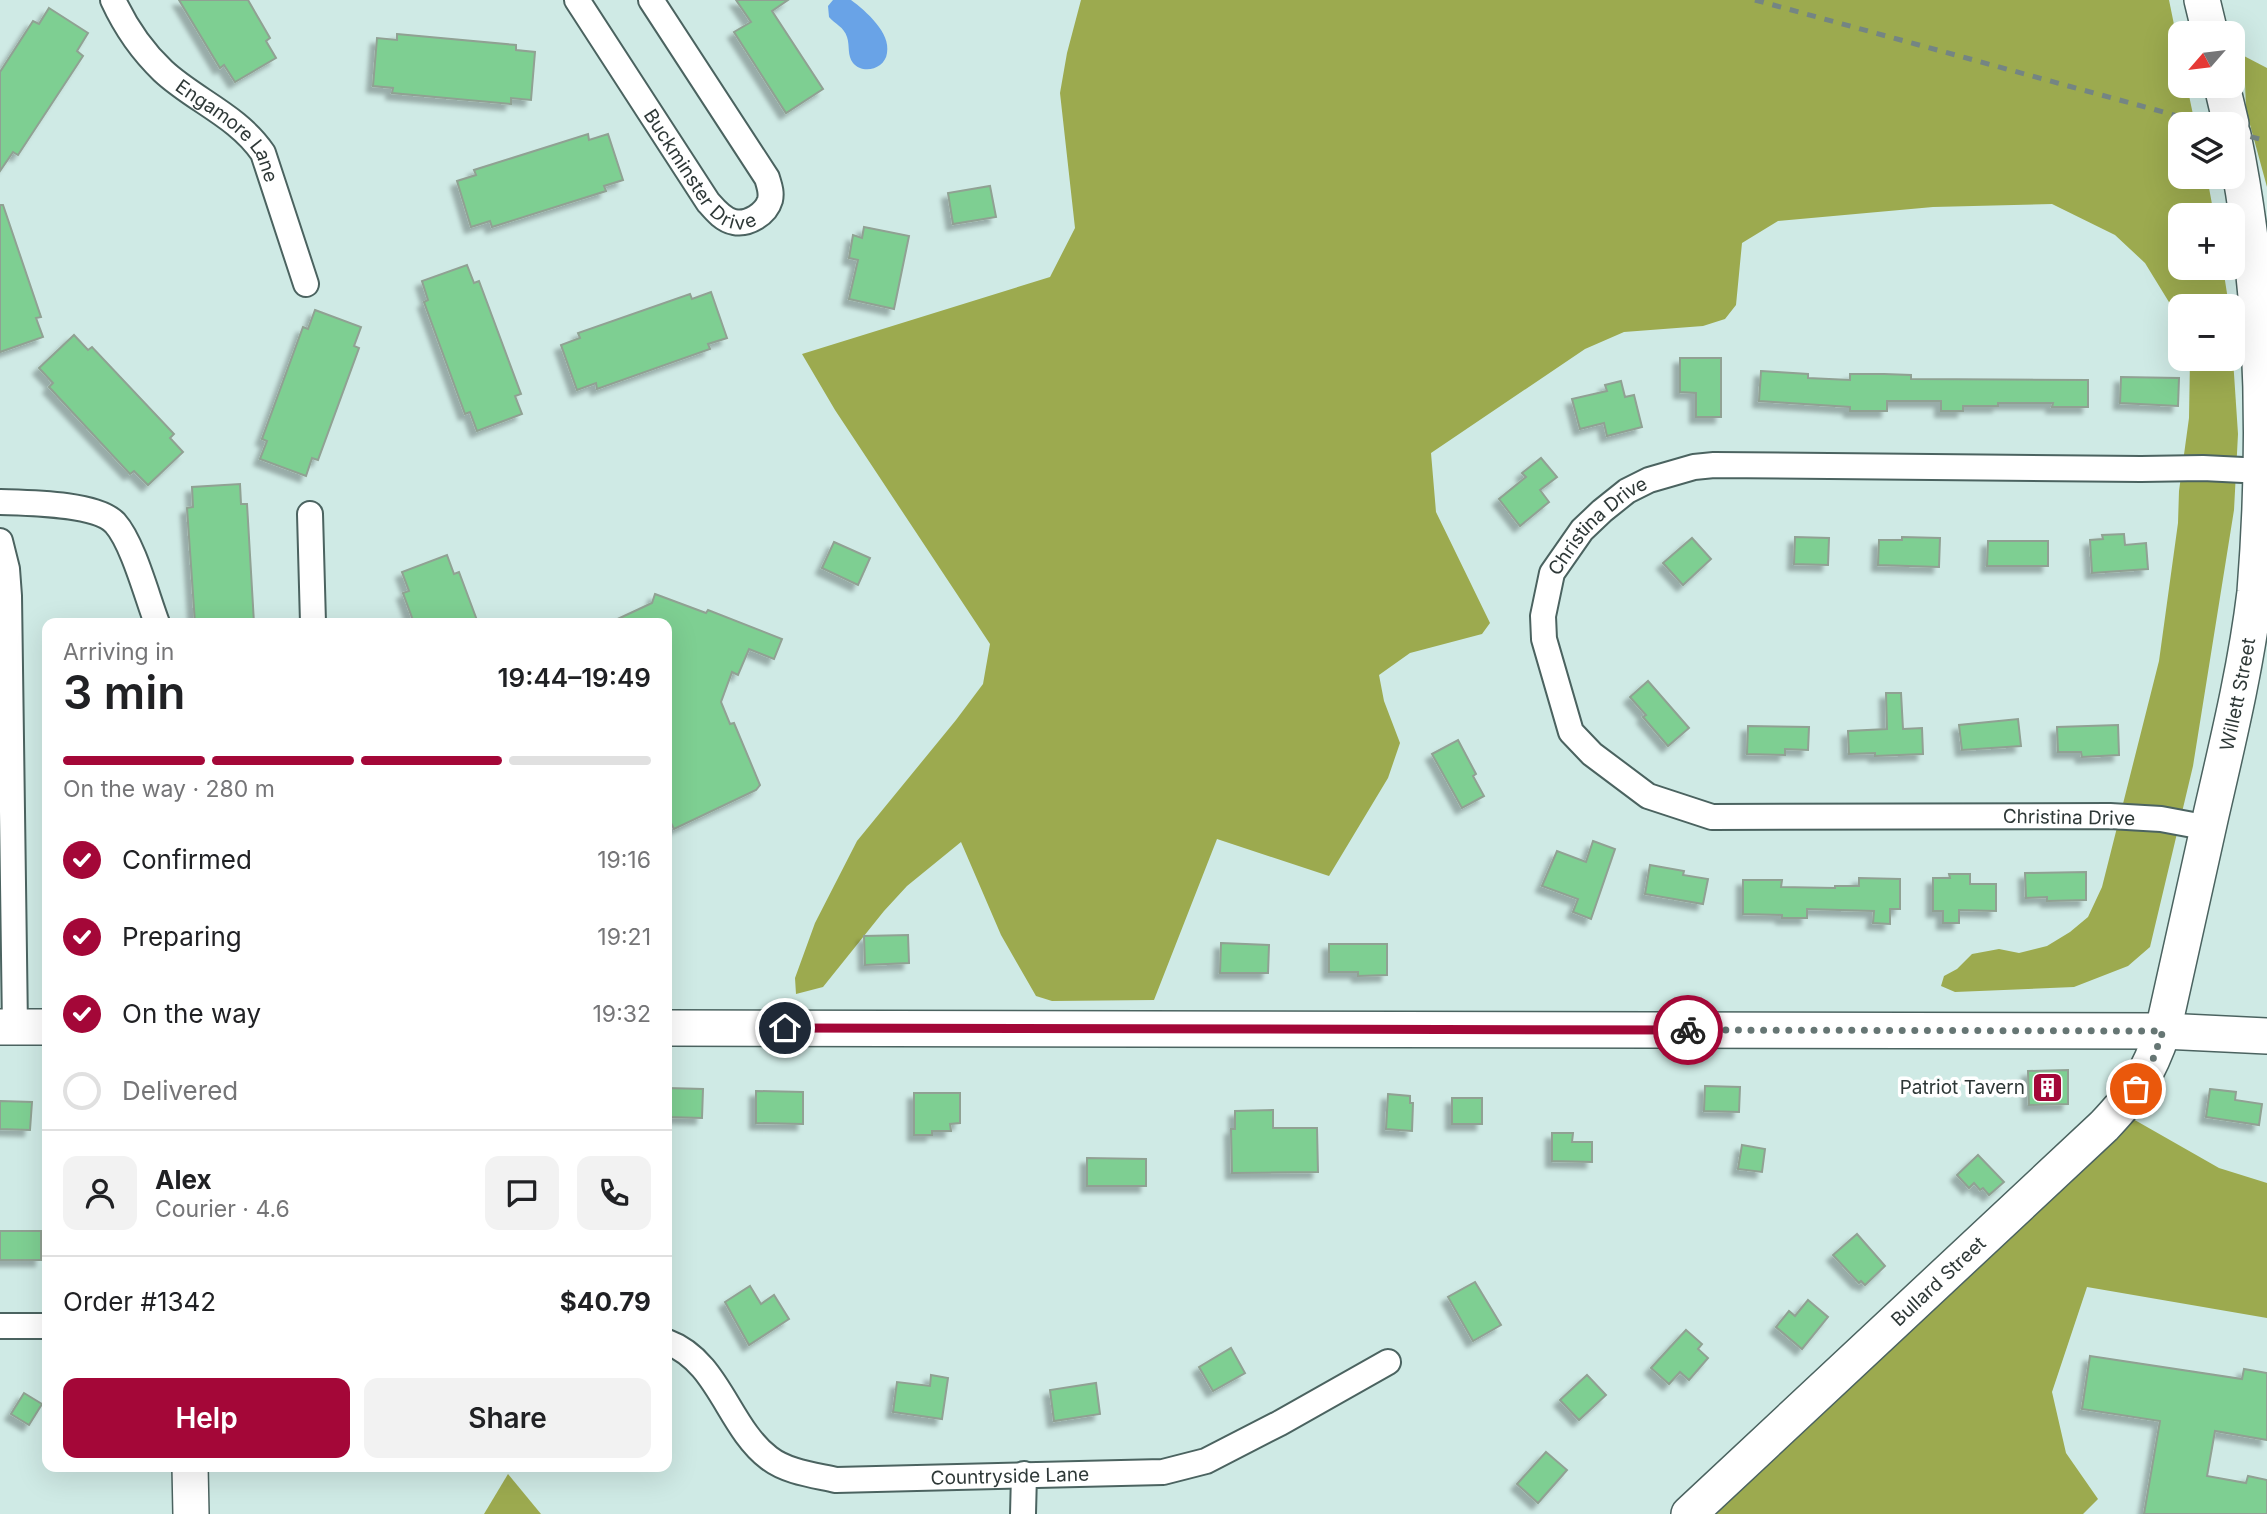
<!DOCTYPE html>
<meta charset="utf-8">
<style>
body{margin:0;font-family:Inter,sans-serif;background:#f2f2f2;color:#202124;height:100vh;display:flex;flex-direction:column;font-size:26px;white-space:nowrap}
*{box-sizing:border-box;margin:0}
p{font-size:23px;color:#757577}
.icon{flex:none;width:38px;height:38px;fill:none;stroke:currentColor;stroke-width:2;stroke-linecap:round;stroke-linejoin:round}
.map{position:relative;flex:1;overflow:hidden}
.drawer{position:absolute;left:42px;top:618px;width:630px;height:854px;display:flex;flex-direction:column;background:#fff;border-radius:14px;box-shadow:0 7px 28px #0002}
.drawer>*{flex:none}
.needle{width:46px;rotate:242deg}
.fabs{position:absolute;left:2168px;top:21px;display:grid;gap:14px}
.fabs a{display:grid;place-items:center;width:77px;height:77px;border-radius:14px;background:#fff;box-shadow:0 7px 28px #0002;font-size:35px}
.pin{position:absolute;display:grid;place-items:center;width:60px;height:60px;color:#fff;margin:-30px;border:4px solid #fff;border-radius:50%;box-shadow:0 2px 7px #0007}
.courier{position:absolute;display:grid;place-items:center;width:70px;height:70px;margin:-35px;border:5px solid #a40738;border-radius:50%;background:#fff;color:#222;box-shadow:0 2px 9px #0007}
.summary em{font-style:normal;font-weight:600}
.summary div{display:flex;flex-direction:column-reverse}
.summary{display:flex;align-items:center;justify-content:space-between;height:119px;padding:0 21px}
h1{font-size:46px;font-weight:600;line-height:52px}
.bar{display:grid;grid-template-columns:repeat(4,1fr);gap:10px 7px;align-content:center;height:84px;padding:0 21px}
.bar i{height:9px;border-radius:5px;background:#e0e0e0}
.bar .selected{background:#a40738}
.bar p{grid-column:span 4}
.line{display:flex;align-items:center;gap:18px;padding:0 21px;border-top:2px solid #e0e0e0}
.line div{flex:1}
.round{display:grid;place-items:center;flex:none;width:74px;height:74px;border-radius:14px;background:#f2f2f2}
ol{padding:0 21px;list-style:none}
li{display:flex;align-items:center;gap:21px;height:77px}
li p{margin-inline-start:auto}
li .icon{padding:7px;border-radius:50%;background:#a40738;color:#fff;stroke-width:4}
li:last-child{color:#757577}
li i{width:38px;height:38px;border:4px solid #e0e0e0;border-radius:50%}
.primary-button{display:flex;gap:14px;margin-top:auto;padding:14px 21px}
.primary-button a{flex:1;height:80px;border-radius:14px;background:#a40738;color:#fff;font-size:28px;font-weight:600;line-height:80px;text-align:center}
.primary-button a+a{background:#f2f2f2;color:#202124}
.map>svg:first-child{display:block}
.forest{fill:#9caa4f}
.water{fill:#69a3e7}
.building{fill:#7ecf92;stroke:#90a193;stroke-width:2;filter:url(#shadow)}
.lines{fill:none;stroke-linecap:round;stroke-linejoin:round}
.street-casing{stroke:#4b6360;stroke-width:28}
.secondary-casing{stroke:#4b6360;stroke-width:38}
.street{stroke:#fff;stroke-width:24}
.secondary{stroke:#fff;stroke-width:35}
.rail{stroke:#748583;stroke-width:5;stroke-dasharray:9 9;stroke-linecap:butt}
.done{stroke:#667674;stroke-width:7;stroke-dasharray:0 12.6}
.route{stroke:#a40738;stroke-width:9}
.labels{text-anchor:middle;stroke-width:7;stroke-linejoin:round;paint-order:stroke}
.street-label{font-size:19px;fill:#2e3837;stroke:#fff}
.poi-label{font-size:19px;fill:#2e3837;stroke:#fff;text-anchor:end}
</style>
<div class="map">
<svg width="2267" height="1514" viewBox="0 0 2267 1514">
<defs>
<filter id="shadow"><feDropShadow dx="-6" dy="6" stdDeviation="2" flood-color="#0004"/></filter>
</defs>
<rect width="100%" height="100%" fill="#cfeae5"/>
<!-- forest -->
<g class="forest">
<polygon points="1081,0 2169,0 2180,54 2180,86 2187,86 2195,124 2180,124 2180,177 2207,177 2214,215 2180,215 2180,268 2223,268 2229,306 2180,306 2180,328 2172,307 2145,263 2115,235 2052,204 1933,207 1778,221 1742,243 1736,305 1725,319 1703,326 1624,332 1585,349 1431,453 1436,512 1490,623 1482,634 1410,653 1379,675 1384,701 1400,743 1388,778 1329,876 1217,839 1154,1000 1052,1001 1036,996 1001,935 961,842 907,886 884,911 823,987 796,994 795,978 815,923 857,841 956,720 983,684 990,644 835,410 802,354 1050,277 1075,228 1060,93 1067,53"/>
<polygon points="2244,56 2267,68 2267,187 2246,110"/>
<polygon points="2190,359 2233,359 2238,434 2234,510 2193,766 2150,947 2128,966 2074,987 1955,992 1941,986 1944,976 1957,969 1972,954 1999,949 2019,953 2047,946 2070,932 2088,917 2102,887 2159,661 2178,523 2179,491 2189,418"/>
<polygon points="2133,1119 2219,1168 2267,1183 2267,1318 2087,1287 2052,1392 2066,1453 2098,1499 2083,1514 1712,1514"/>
<polygon points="508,1474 541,1514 484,1514"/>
</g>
<!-- water -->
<path class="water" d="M833 0H851C866 11 891 33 887 53 885 69 863 75 853 63 847 55 850 46 847 37 844 27 835 24 829 17L828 6Z"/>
<!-- building -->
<g class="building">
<polygon points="179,0 248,0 270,38 266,41 276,58 235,82 224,65 220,68"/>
<polygon points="736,0 788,0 772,11 823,89 786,113 734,32 751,22"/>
<polygon points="49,8 88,33 77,51 83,56 18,155 13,152 0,171 0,72 33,21 39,24"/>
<polygon points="397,34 516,45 516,50 535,52 531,100 511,98 511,104 392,93 393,88 373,86 377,38 397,40"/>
<polygon points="588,134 589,140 608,134 623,180 604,186 606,191 492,227 490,221 471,227 457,181 476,175 474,170"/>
<polygon points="990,186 996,217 953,224 948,193"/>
<polygon points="0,205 3,205 41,317 36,318 43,337 0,352"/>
<polygon points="864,227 909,236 894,309 849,299 858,260 849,258 853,235 862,238"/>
<polygon points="467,265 474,283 479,281 521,394 515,396 522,414 477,431 470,412 465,414 424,302 428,300 422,281"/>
<polygon points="711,292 727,338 708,344 710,349 597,389 596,383 577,390 561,345 580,338 578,333 690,294 692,299"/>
<polygon points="315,310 361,327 354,346 359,348 318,460 312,458 306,476 260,459 267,441 262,439 303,327 308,329"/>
<polygon points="74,335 88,350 92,347 174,434 170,438 183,452 148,485 134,471 130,474 49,387 53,383 39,368"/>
<polygon points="1680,358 1721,358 1721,417 1696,417 1696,393 1680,392"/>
<polygon points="1761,371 1808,374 1808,378 1850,380 1850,374 1884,374 1911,375 1911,379 2088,380 2088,407 2052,407 2053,403 1998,403 1998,406 1963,406 1963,411 1941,411 1941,401 1887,401 1887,411 1850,411 1850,407 1759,401"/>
<polygon points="2121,377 2179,378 2178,406 2120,403"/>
<polygon points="1621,381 1625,397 1634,395 1642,427 1607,436 1604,423 1580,429 1572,399 1607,391 1605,385"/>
<polygon points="1541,458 1557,477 1540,490 1549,502 1520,526 1499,499 1526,477 1522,473"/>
<polygon points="240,484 241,504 247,504 254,623 195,623 187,508 193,507 192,487"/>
<polygon points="2124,534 2125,545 2146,543 2148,569 2092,573 2090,540 2103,539 2102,535"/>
<polygon points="1795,537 1829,538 1828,565 1794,564"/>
<polygon points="1902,537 1940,538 1939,567 1878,565 1879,540 1902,540"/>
<polygon points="1692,538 1711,559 1683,585 1663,563"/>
<polygon points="1988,541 2048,541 2048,566 1987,566"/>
<polygon points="834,542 870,558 858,585 822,568"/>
<polygon points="447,555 454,574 459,572 478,623 414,623 403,593 409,591 402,572"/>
<polygon points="655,594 706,613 708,610 782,639 774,659 749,649 738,675 732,672 721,702 730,724 734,723 760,785 756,790 674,829 667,815 667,623 609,623 652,603"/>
<polygon points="1648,681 1689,728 1668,746 1643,717 1646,715 1630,697"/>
<polygon points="1886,693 1901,693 1903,729 1922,728 1923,754 1875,756 1875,753 1849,754 1848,731 1887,729"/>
<polygon points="2018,719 2021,746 1962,750 1959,725"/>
<polygon points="2118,725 2119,755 2082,757 2081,752 2058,752 2057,727"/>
<polygon points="1748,726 1809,727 1808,750 1785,749 1785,755 1747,754"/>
<polygon points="1458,740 1476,774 1473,776 1484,796 1462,808 1432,754"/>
<polygon points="1593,841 1615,849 1591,919 1573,912 1578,899 1542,886 1557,851 1586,862"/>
<polygon points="1650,865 1684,871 1683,875 1708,879 1703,904 1645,894"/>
<polygon points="2086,872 2086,900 2047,901 2047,897 2026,898 2025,873"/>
<polygon points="1949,874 1970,874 1970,884 1996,884 1996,911 1959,910 1959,923 1943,923 1943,911 1933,911 1933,878 1950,878"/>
<polygon points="1859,878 1900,879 1900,909 1890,909 1890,924 1873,923 1874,911 1807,909 1807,918 1782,918 1782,915 1743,914 1743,880 1782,880 1781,887 1835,888 1835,886 1859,886"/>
<polygon points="908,935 909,963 865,965 864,936"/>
<polygon points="1221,943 1269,945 1268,973 1220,973"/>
<polygon points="1329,944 1387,944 1387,975 1358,976 1358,972 1329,972"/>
<polygon points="2068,1070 2068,1104 2029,1105 2028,1071"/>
<polygon points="1705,1086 1740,1087 1739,1112 1704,1111"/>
<polygon points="667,1088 703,1089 702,1118 667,1117"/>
<polygon points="2210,1089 2236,1092 2235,1100 2262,1104 2259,1125 2206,1117"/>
<polygon points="756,1091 803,1092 803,1124 756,1123"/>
<polygon points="914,1093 960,1093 960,1123 950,1124 951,1131 932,1131 932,1135 914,1135"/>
<polygon points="1388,1094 1410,1096 1410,1103 1413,1103 1412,1131 1386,1129"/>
<rect x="1452" y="1098" width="30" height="26"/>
<polygon points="0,1101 32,1102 30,1130 0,1129"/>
<polygon points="1273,1110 1273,1128 1317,1128 1318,1172 1232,1173 1231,1129 1235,1129 1235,1111"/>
<polygon points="1552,1133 1573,1133 1572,1142 1592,1142 1592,1162 1552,1161"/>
<polygon points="1742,1145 1765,1149 1762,1172 1738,1169"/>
<polygon points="1978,1155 2004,1182 1989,1195 1983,1188 1980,1190 1974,1183 1969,1188 1957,1175"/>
<polygon points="1087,1158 1146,1159 1146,1186 1087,1186"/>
<rect x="0" y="1231" width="41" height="29"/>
<polygon points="1857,1234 1885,1266 1865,1285 1861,1281 1859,1283 1833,1255"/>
<polygon points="1475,1282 1501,1325 1473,1341 1448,1297"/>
<polygon points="750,1286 761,1304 774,1295 789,1319 749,1345 725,1302"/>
<polygon points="1808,1300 1828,1317 1802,1349 1776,1327 1789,1311 1795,1316"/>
<polygon points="1686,1330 1702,1344 1698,1349 1708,1358 1689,1380 1680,1372 1669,1384 1651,1368"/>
<polygon points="1231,1348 1245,1373 1213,1391 1199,1367"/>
<polygon points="2090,1356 2242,1379 2244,1369 2267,1373 2267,1440 2215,1431 2207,1476 2246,1483 2248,1476 2267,1480 2267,1514 2144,1514 2160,1421 2082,1409"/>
<polygon points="931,1375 948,1378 942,1419 893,1412 897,1382 930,1386"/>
<polygon points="1587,1375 1606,1395 1579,1420 1560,1400"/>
<polygon points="1096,1383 1100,1414 1054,1421 1050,1390"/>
<polygon points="24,1393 42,1404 29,1425 11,1414"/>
<polygon points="1546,1452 1567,1470 1538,1503 1517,1484"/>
</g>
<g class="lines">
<defs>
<g id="street">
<path id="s1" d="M113 0C125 26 142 51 163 71 194 100 238 116 263 153L306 284"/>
<path id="s2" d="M577 0 708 202C715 210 723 220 734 222 748 225 766 214 770 200 772 192 769 185 767 178L651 0"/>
<path d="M0 502C28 503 96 503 115 523 133 543 147 597 157 623"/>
<polyline points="310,514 313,623"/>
<polyline points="0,541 7,569 9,596 15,1027"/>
<path id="s3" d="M2209 828 2161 819 2110 816 1712 817 1648 796 1592 754 1571 732 1544 639 1543 616 1552 573 1582 530 1602 511 1627 491 1649 480 1694 467 1714 465 2141 469 2203 468 2263 471"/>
<polyline points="0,1326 47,1326"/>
<path id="s4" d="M667 1342C719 1361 728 1427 769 1458 787 1472 814 1475 836 1480L1163 1472 1206 1461 1280 1423 1388 1362"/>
<polyline points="1023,1514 1024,1474"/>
</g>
<g id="secondary">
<polyline points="2202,0 2210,33"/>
<polyline points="2222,86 2231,124"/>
<polyline points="0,1027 47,1027"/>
<polyline points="667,1028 2163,1031 2267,1036"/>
<polyline points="190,1466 191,1514"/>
<path id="s5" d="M1689 1514 2104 1126C2136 1092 2148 1075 2163 1031 2179 959 2195 887 2211 815 2228 741 2246 667 2255 592 2267 440 2264 284 2233 135"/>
</g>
</defs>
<!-- street casing -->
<use href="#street" class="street-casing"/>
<!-- secondary casing -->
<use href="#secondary" class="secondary-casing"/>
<!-- street -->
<use href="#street" class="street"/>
<!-- secondary -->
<use href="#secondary" class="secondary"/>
<!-- rail -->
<g class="rail">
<polyline points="1755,0 2207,124"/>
<polyline points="2233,132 2267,141"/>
</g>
</g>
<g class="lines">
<!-- done -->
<polyline class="done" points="1688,1030 2163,1031 2151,1065 2136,1089"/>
<!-- route -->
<polyline class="route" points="785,1028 1688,1030"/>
</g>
<!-- icons -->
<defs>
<symbol id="building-square" viewBox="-11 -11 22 22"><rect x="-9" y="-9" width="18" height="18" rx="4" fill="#a40738" stroke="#fff"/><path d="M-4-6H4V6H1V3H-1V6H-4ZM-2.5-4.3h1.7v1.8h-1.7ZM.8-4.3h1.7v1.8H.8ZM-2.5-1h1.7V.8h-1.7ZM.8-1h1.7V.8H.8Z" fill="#fff"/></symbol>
</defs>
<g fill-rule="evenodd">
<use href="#building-square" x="2030" y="1070" width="35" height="35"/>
</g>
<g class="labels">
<!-- street labels -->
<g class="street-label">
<text dy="7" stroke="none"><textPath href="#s1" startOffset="177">Engamore Lane</textPath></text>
<text dy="7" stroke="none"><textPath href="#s2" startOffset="214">Buckminster Drive</textPath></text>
<text dy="7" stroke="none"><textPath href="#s3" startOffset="896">Christina Drive</textPath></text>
<text dy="7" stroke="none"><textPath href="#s5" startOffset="1026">Willett Street</textPath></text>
<text transform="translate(2069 817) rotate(1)" y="7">Christina Drive</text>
<text dy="7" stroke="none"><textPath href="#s5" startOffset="341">Bullard Street</textPath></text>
<text dy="7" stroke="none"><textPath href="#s4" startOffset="402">Countryside Lane</textPath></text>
</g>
<!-- poi labels -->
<g class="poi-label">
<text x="2025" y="1094">Patriot Tavern</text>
</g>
</g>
</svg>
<div class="fabs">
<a><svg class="needle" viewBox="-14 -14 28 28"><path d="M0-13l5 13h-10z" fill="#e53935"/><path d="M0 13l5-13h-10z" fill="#757577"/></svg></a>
<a><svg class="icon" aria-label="layers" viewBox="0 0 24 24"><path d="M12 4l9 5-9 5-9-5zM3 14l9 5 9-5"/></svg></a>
<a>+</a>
<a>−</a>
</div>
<div class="pin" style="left:2136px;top:1089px;background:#ea580c"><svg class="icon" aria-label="bag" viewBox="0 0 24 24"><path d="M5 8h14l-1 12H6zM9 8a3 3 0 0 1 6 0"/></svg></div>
<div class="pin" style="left:785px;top:1028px;background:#1f2937"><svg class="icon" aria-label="home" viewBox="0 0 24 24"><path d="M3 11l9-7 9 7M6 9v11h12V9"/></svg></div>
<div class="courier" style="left:1688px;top:1030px"><svg class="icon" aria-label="bike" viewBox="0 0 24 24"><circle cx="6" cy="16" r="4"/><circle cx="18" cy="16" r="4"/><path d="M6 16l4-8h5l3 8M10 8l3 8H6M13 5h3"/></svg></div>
<section class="drawer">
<div class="summary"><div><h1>3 min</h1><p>Arriving in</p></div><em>19:44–19:49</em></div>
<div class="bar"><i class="selected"></i><i class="selected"></i><i class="selected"></i><i></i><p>On the way · 280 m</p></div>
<ol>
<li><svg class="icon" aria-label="check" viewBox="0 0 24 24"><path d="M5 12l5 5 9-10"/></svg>Confirmed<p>19:16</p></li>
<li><svg class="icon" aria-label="check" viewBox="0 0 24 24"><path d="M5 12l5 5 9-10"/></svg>Preparing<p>19:21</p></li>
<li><svg class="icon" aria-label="check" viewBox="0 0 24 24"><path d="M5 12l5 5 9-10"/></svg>On the way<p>19:32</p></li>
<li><i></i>Delivered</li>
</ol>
<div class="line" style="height:126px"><a class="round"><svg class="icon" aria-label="person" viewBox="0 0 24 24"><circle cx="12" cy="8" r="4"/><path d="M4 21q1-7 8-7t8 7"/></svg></a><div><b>Alex</b><p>Courier · 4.6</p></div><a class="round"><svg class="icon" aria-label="chat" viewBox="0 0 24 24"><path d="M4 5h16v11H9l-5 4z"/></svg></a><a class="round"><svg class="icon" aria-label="phone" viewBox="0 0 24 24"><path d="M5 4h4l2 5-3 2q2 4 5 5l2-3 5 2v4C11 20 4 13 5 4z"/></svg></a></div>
<div class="line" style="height:91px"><div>Order #1342</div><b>$40.79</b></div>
<div class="primary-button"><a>Help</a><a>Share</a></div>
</section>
</div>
